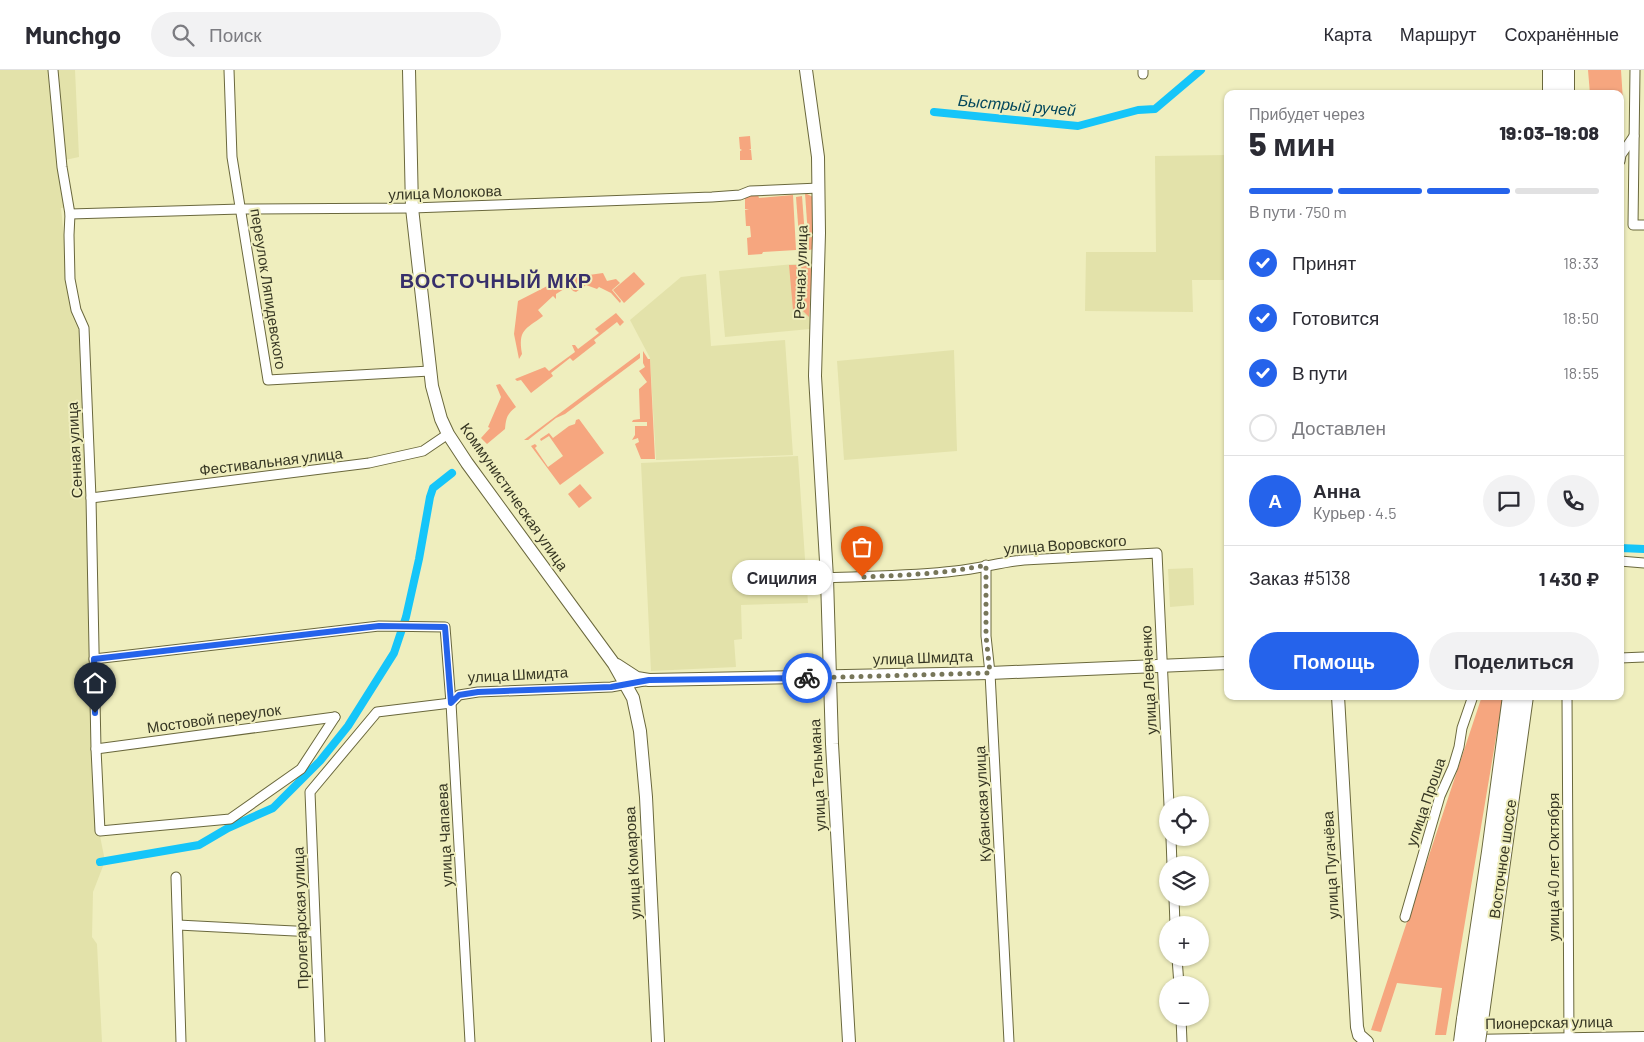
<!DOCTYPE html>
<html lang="ru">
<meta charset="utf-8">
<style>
body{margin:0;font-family:Barlow,sans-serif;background:#f2f2f3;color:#2b2b33;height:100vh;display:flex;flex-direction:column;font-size:19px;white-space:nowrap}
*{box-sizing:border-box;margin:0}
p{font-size:16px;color:#7c7c81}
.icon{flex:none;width:28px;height:28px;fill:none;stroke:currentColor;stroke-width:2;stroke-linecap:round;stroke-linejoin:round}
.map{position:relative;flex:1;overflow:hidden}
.drawer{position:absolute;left:1224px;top:20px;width:400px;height:610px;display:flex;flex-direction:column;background:#fff;border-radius:10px;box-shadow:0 1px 4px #0004}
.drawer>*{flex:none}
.fabs{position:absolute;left:1159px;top:726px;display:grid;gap:10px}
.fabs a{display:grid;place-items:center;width:50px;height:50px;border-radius:50%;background:#fff;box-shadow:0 1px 4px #0004;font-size:25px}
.pin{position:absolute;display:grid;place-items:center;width:42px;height:42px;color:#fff;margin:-51px -21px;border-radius:50% 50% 50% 0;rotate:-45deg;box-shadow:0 0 5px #0007}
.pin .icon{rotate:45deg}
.courier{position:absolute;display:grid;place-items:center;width:50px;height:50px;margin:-25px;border:4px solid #2563eb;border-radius:50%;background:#fff;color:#222;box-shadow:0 1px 6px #0007}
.bubble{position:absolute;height:35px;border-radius:18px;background:#fff;box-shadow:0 1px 4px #0004;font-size:16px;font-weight:800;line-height:35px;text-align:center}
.head em{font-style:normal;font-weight:800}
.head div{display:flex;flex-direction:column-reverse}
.head{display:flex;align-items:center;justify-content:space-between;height:85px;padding:0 25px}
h1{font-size:32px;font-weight:800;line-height:38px}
.bar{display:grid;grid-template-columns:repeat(4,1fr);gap:8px 5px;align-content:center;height:60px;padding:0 25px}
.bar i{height:6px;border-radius:4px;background:#e1e1e2}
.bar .on{background:#2563eb}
.bar p{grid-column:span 4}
.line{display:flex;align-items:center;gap:12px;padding:0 25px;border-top:1px solid #e1e1e2}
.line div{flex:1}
.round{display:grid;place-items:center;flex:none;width:52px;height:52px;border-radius:26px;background:#f2f2f3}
ol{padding:0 25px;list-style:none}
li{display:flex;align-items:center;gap:15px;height:55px}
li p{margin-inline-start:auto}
li .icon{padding:5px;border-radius:50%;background:#2563eb;color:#fff;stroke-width:4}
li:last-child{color:#7c7c81}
li i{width:28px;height:28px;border:2px solid #e1e1e2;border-radius:50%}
.cta{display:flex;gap:10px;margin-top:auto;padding:10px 25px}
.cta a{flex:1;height:58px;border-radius:30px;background:#2563eb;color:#fff;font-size:20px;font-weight:800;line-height:58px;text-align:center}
.cta a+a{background:#f2f2f3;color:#2b2b33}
header{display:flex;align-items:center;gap:30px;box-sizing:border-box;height:70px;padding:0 25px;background:#fff;border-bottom:1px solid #e1e1e2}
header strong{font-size:24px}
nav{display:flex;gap:28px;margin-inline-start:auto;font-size:18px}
.search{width:350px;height:45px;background:#f2f2f3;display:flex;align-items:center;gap:12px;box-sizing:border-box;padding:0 18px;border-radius:28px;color:#7c7c81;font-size:19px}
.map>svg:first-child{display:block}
.built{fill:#e3e2aa}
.green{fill:#f6a67f}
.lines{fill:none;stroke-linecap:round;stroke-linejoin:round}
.canal{stroke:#15c5f9;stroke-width:8}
.street-casing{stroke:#6a683d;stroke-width:11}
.secondary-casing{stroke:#6a683d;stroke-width:14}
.highway-casing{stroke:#6a683d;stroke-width:18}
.street{stroke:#fff;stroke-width:9}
.secondary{stroke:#fff;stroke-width:12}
.highway{stroke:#fff;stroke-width:16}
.highway-bridge-casing{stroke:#6a683d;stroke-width:18;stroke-linecap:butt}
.highway-bridge{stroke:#fff;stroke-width:16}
.done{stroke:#777659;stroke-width:5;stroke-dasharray:0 9}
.route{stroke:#2563eb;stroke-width:6}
.labels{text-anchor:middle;stroke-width:4;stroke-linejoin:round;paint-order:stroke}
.street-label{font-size:15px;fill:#363623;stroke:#efeebe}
.water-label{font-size:16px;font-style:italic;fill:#03475c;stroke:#efeebe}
.district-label{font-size:20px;font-weight:bold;letter-spacing:1px;fill:#372f6b;stroke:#efeebe}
</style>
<header>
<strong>Munchgo</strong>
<div class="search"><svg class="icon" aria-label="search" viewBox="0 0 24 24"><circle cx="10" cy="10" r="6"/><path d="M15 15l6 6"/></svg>Поиск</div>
<nav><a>Карта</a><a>Маршрут</a><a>Сохранённые</a></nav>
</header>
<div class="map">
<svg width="1644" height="972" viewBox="0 0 1644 972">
<rect width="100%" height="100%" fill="#efeebe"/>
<!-- built -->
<g class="built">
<polygon points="0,0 75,0 79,87 65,90 70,137 61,138 72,246 81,265 93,679 98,756 105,791 93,822 92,867 97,874 102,972 0,972"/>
<polygon points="1227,85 1227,210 1192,210 1193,242 1085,241 1086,182 1156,182 1155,86"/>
<polygon points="816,192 810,259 725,267 719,201"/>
<polygon points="706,204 711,276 785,270 793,385 656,390 650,288 630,250 681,207"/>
<polygon points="954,280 957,381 844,390 837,291"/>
<polygon points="798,386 808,533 741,535 742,569 734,570 736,597 651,601 641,393"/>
<polygon points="1193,498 1194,535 1170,537 1168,499"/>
</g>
<!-- green -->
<g class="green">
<polygon points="1588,0 1621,0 1623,31 1620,40 1620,24 1590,24"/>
<polygon points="750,66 751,79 749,79 751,80 752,90 740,90 740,81 742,80 740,79 739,67"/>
<polygon points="805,123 815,128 814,179 809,180"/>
<polygon points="758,125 759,128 793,125 796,180 763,182 762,184 748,185 747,168 751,167 750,156 746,156 745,140 749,139 745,139 745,128 746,126"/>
<polygon points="802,126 806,180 800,180 796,127"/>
<polygon points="789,195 798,195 799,240 793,240"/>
<polygon points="801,195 808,195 812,200 809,247 803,241"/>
<polygon points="634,202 645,214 624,233 613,220"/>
<path d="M603 203 607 211 616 209 620 213 612 220 621 231 620 233 611 223 599 217 597 219 586 215 576 222 573 221 569 216 556 224V229L553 226 538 240 543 246C525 260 518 259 522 284L519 289 514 264 518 231 561 209Z"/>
<polygon points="616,243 624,252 620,256 617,252 594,270 596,273 573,291 570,288 551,303 553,306 531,323 521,310 517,311 515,309 545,297 549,301 575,282 572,275 575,275 578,279 599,263 595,259"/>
<polygon points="643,281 648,289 650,289 655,389 641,389 635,374 639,372 638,368 632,370 635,365 635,356 647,356 647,352 632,352 633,350 640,349 639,319 647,312 639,301 645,297 643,293"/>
<polygon points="640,283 640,288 565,344 556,348 528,370 524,370"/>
<path d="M500 314 516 337C507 344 506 348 505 359L487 374 481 368 490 358 488 357 501 327 496 315Z"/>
<polygon points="579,349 604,383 560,415 531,376 535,374 537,376 535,378 548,397 563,386 549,366 541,371 540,369 549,363 553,368 569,356 575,354 576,350"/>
<polygon points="580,414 592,428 579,438 568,424"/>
<polygon points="1482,626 1503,626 1446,965 1435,965 1442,918 1397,913 1381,962 1371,960"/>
</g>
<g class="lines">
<!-- canal -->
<g class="canal">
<polyline points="934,42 1078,56 1138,40 1155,39 1201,0"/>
<polyline points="1620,478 1644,479"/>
<polyline points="100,792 199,775 228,758 273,738 320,691 348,656 394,583 406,547 419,489 430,427 433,418 452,403"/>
</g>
<defs>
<g id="street">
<polyline points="53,0 62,97 70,144 69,165 70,209 76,240 84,258 91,428 96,679 100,761 230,749 301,699 335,647"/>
<polyline points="229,0 232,87 268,310 430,301"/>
<polyline points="1143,0 1143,4"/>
<polyline points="1635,0 1633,155 1644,155"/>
<polyline points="1620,91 1621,85 1634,66"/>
<polyline points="70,144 241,139 412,138 712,127 740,125 750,121 819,118"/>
<polyline points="91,428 369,393 423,381 448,364"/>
<polyline points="1620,491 1644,493"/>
<polyline points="986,495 986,566 990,603 1009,972"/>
<path d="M827 508C870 506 913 506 955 501 978 499 1001 492 1024 490L1157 483 1169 735"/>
<polyline points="1620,588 1644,587"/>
<polyline points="94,589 379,556 445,557 451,633 470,972"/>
<polyline points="1567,626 1569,969"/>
<polyline points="96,679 335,647"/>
<polyline points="1171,768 1172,795"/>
<polyline points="176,807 181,972"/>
<polyline points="1174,828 1175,855"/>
<polyline points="1405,847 1440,726 1453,697 1459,677 1462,658 1473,626"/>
<polyline points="178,855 315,862"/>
<polyline points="1177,888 1179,915"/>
<polyline points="1181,948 1182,972"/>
<polyline points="320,972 310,722 377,642 451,633 459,625 478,622 611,617 644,611"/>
</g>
<g id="secondary">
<polyline points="409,0 412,138 432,316 441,349 448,364 467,393 614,594 633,628 640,661 646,727 658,972"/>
<polyline points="806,0 818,87 819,163 815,306 827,508 832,674 849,972"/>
<polyline points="617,595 637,608 649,610 990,603 1228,593"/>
<polyline points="1338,626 1357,957 1359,965 1367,972"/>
<polyline points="1469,971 1644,968"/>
</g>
<g id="highway">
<polyline points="1551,0 1551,24"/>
<polyline points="1566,0 1566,24"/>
<polyline points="1465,949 1490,782 1511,626"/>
<polyline points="1480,951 1525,626"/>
</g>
</defs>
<!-- street casing -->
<use href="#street" class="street-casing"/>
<!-- secondary casing -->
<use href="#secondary" class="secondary-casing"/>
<!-- highway casing -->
<use href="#highway" class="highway-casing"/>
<!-- street -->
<use href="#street" class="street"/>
<!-- secondary -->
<use href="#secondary" class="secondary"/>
<!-- highway -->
<use href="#highway" class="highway"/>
<defs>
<g id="highway-bridge">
<polyline points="1462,972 1465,949"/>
<polyline points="1477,972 1480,951"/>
</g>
</defs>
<!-- highway-bridge casing -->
<use href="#highway-bridge" class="highway-bridge-casing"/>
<!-- highway-bridge -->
<use href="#highway-bridge" class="highway-bridge"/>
</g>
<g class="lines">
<!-- done -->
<path class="done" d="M807 608 990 603 986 566V495C945 504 904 505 862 507"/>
<!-- route -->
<polyline class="route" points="95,643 94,589 379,556 445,557 451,633 459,625 478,622 611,617 649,610 807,608"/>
</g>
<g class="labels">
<!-- street labels -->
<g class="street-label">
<text transform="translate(445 123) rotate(-2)" y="5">улица Молокова</text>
<text transform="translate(801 202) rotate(-88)" y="5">Речная улица</text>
<text transform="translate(268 219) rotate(81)" y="5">переулок Ляпидевского</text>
<text transform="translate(75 380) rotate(-93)" y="5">Сенная улица</text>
<text transform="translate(271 392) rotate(-7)" y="5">Фестивальная улица</text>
<text transform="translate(514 427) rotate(55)" y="5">Коммунистическая улица</text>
<text transform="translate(1065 475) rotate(-4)" y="5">улица Воровского</text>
<text transform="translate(923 588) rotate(-2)" y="5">улица Шмидта</text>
<text transform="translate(518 605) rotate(-3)" y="5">улица Шмидта</text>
<text transform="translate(1149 610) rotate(-93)" y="5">улица Левченко</text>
<text transform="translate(214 649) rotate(-8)" y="5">Мостовой переулок</text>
<text transform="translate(818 705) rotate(-93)" y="5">улица Тельмана</text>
<text transform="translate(1426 732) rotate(-71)" y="5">улица Проша</text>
<text transform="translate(983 734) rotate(-93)" y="5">Кубанская улица</text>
<text transform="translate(445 765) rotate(-93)" y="5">улица Чапаева</text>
<text transform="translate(1503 789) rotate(-82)" y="5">Восточное шоссе</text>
<text transform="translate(633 793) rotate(-93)" y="5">улица Комарова</text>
<text transform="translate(1331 795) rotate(-93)" y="5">улица Пугачёва</text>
<text transform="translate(1554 797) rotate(-90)" y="5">улица 40 лет Октября</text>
<text transform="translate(301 848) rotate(-92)" y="5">Пролетарская улица</text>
<text transform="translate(1549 953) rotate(-1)" y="5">Пионерская улица</text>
</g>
<!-- water labels -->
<g class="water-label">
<text transform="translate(1017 35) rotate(5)" y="6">Быстрый ручей</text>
</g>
<!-- district labels -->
<g class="district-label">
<text x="496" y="218">ВОСТОЧНЫЙ МКР</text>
</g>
</g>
</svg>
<div class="fabs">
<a><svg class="icon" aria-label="locate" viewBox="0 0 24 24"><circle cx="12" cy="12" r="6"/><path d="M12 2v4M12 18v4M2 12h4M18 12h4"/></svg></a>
<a><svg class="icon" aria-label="layers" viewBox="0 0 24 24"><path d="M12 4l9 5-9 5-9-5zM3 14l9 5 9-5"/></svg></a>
<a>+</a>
<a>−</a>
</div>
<div class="pin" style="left:862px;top:507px;background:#ea580c"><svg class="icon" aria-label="bag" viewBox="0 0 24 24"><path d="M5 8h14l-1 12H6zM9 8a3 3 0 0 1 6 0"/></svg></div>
<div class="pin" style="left:95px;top:643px;background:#1f2937"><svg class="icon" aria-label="home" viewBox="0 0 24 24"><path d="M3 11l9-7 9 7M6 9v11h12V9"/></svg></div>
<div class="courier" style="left:807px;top:608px"><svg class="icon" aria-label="bike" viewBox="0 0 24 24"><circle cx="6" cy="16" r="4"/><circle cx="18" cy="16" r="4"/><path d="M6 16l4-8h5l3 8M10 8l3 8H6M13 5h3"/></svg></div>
<div class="bubble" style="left:732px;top:490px;width:100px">Сицилия</div>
<section class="drawer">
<div class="head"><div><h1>5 мин</h1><p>Прибудет через</p></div><em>19:03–19:08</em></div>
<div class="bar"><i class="on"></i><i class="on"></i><i class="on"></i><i></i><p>В пути · 750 m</p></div>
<ol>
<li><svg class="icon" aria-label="check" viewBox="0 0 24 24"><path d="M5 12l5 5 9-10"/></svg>Принят<p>18:33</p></li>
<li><svg class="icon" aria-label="check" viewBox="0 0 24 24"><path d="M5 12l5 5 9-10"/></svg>Готовится<p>18:50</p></li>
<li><svg class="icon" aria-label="check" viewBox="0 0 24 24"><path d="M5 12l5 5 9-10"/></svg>В пути<p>18:55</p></li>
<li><i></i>Доставлен</li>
</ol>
<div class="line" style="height:90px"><b class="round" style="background:#2563eb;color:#fff">А</b><div><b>Анна</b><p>Курьер · 4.5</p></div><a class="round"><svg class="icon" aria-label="chat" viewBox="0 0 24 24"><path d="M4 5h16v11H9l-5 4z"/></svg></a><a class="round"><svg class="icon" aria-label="phone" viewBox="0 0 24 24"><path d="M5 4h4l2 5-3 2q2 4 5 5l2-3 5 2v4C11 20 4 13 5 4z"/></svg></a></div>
<div class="line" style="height:65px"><div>Заказ #5138</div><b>1 430 ₽</b></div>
<div class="cta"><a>Помощь</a><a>Поделиться</a></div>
</section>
</div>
